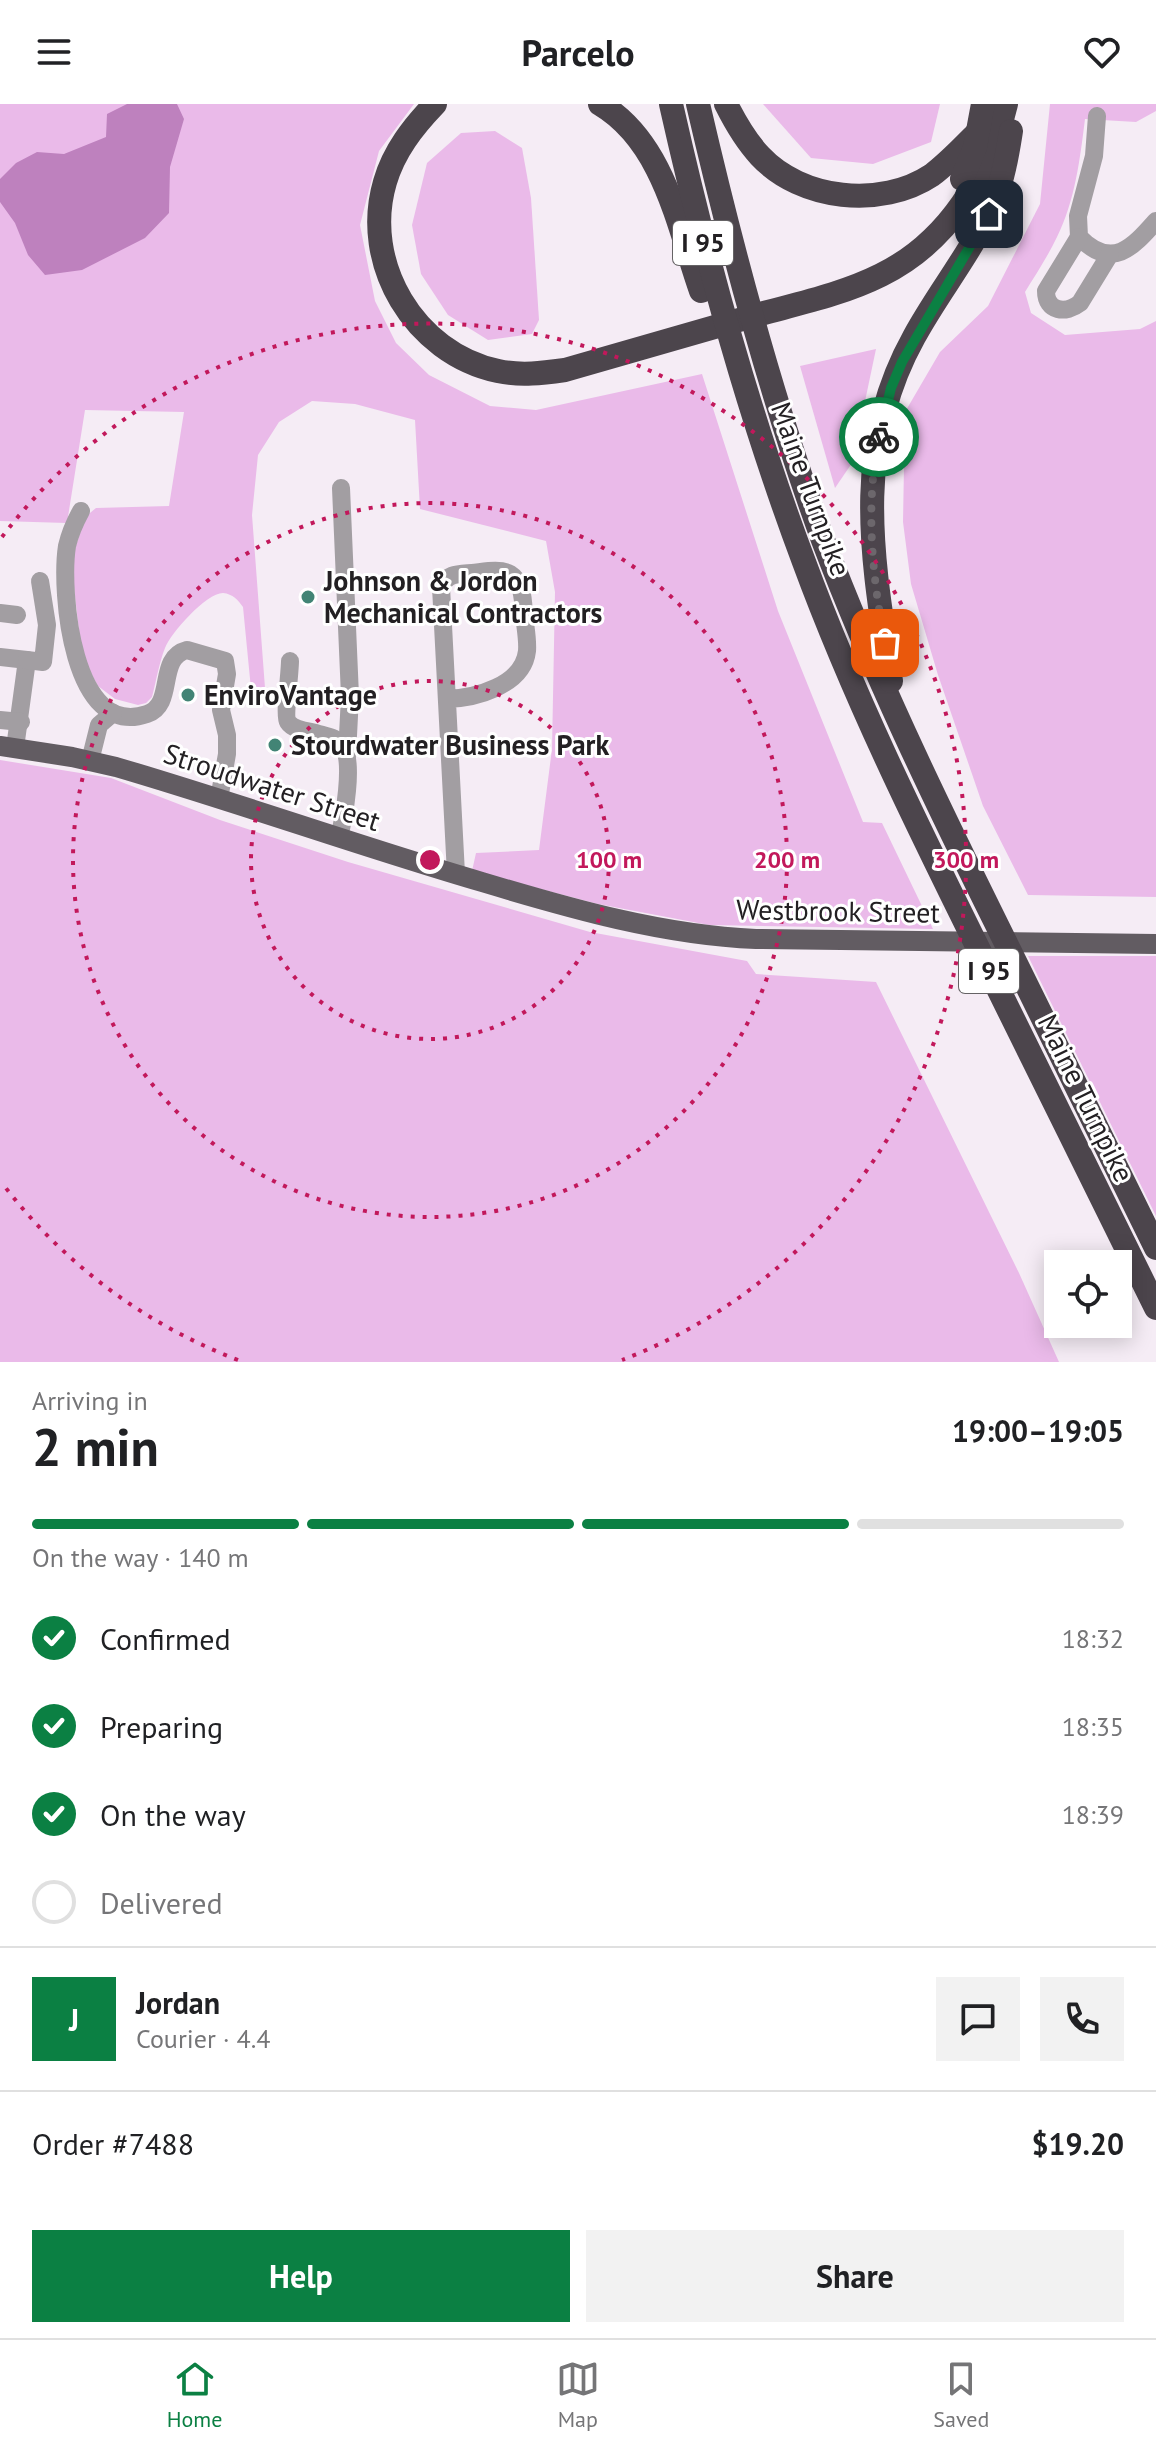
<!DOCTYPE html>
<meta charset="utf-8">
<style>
body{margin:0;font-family:"PT Sans",sans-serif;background:#f2f2f2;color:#202124;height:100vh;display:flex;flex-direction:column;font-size:30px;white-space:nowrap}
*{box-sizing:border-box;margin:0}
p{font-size:26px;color:#757577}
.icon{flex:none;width:44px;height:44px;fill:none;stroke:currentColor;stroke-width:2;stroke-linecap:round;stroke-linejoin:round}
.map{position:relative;height:1258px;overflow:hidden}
.panel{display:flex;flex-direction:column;background:#fff;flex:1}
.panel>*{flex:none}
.tools{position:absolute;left:1044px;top:1146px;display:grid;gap:16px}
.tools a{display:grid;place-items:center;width:88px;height:88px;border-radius:0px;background:#fff;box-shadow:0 4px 20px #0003;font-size:40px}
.pin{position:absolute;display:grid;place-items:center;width:68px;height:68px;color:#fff;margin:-34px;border-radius:16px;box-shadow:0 4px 12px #0006}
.courier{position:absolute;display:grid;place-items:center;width:80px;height:80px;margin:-40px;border:6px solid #0b8043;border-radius:50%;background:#fff;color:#222;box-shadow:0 2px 10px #0007}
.overview em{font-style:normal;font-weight:600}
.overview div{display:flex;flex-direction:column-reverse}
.overview{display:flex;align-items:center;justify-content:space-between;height:136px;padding:0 32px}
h1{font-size:52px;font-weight:600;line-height:60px}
.bar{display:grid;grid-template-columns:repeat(4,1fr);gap:12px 8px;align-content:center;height:96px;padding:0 32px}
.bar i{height:10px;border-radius:6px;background:#e0e0e0}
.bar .selected{background:#0b8043}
.bar p{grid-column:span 4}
.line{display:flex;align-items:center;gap:20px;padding:0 32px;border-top:2px solid #e0e0e0}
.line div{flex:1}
.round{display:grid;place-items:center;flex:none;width:84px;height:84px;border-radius:0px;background:#f2f2f2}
ol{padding:0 32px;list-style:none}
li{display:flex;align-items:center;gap:24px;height:88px}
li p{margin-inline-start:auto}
li .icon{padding:8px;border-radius:50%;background:#0b8043;color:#fff;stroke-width:4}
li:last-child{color:#757577}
li i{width:44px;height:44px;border:4px solid #e0e0e0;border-radius:50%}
.cta{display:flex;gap:16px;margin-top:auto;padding:16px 32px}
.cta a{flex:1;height:92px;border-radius:0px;background:#0b8043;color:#fff;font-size:32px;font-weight:600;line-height:92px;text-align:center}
.cta a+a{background:#f2f2f2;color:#202124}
header{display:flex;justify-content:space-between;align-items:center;height:104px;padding:0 32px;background:#fff;font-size:36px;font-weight:600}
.dock{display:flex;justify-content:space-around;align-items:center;height:112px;border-top:2px solid #e0e0e0;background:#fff;font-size:22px;color:#757577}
.dock a{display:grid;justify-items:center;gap:4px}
.dock .selected{color:#0b8043}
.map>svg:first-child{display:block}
.green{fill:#eabae9}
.water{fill:#be81be}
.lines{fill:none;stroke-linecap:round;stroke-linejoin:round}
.minor{stroke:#a29ea2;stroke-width:18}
.major{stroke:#625c62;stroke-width:20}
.highway{stroke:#4c454c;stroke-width:24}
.done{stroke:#6c676c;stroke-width:8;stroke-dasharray:0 14.4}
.route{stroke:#0b8043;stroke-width:10}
.ring{fill:none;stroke:#c2185b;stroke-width:4;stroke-dasharray:4 8}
.poi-dot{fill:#428475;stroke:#fff;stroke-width:3}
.labels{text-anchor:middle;stroke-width:6;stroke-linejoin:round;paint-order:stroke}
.shield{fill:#fff;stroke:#656365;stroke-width:2}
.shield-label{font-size:26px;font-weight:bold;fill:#232023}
.street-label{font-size:28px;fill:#232023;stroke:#fff}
.poi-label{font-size:28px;font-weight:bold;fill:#232023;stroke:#fff;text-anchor:start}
.centre{fill:#c2185b;stroke:#fff;stroke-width:4}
.ring-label{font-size:24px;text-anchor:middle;font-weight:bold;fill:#c2185b;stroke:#fff;stroke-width:6;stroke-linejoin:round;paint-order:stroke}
</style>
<header><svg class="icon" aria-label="menu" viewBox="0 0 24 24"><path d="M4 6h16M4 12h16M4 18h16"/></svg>Parcelo<svg class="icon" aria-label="heart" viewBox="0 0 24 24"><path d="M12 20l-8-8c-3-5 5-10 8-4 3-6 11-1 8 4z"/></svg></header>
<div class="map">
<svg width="1156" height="1258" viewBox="0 0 1156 1258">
<rect width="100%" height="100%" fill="#f5ecf5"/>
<!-- green -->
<g class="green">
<path d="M0 0H414L379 47 360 121 375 197 396 239 429 271 490 302 536 306 702 270 778 507 863 718 882 719 933 825 709 821 598 800 472 767 476 749 539 746 552 645 555 488 546 437 420 405 415 316 355 300 312 297 279 318 258 351 252 411 265 584 251 585 243 503C238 496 233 490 223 489 206 489 171 529 165 544 159 559 156 578 152 593L146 599 138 601 115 595 98 582 82 553 71 457 85 413 96 404 169 402 184 308 85 306 67 419 0 417Z"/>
<polygon points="763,0 940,0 931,38 873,60 811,54"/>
<path d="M1050 0H1156V7L1136 18 1085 15C1080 55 1075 97 1057 133 1048 152 1036 170 1025 188L1031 209 1065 231 1140 225 1156 217V793L1028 791 983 702 938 571 911 480 903 418 905 308 940 248 988 202 1040 100Z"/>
<polygon points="495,27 522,44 531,94 539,216 532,230 488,236 448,211 421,170 412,121 427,59 461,29"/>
<polygon points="876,245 852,359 835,384 800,262"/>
<polygon points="0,656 111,674 220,716 348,758 590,828 747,857 756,870 876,878 1019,1169 1059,1258 0,1258"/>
<polygon points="1028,852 1156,852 1156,1112"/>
</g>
<!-- water -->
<polygon class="water" points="127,0 177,0 184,15 170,63 169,109 145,134 82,166 45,171 28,151 15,119 0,98 0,75 16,59 37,48 64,50 106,33 107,10"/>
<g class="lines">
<!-- minor -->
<g class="minor">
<path d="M1097 12 1094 52 1078 112 1079 133C1112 167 1133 143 1156 117"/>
<path d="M1079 133 1046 187C1046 208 1066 210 1080 199L1110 150"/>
<polyline points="341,384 350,592 347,651"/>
<path d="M81 407C75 418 70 429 67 442 60 487 72 636 147 610 176 600 156 554 187 546L225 557 227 570 221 606 227 631V650L219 695"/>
<polyline points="0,509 17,511"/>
<polyline points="0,553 27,556 15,644"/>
<polyline points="27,556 43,558 47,521 40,477"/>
<path d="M290 557C290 569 284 612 288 618 293 626 307 627 316 629 326 632 337 633 343 642 354 659 344 714 339 733"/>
<path d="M447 595C475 594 523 582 527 547 528 535 525 522 524 510 523 496 523 478 510 470 500 464 483 468 472 469 459 470 447 469 441 483L456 770"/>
<polyline points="0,616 21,618"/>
<polyline points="90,657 99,621 113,609"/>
</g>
<!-- major -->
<path class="major" d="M0 642 72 653 116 663C239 699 359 742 482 778 572 805 663 831 756 835L1156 840"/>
<!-- highway -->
<g class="highway">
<path d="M435 0C413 23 394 47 385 78 361 159 414 249 498 267 521 272 543 269 565 266 628 248 691 230 753 212 796 200 841 191 881 171 948 138 989 71 1006 0"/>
<path d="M600 0C664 38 678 122 701 187"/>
<path d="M671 0C706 156 748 309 804 458 853 591 916 719 979 846 1038 965 1097 1085 1156 1204"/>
<path d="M698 0C732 147 771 294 823 436 873 568 934 694 997 821 1050 929 1103 1036 1156 1144"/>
<path d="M726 0C735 18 746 37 760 52 801 96 881 105 932 71 948 59 963 43 977 29"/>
<polyline points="962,75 975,43 983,0"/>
<path d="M891 577C873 457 851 346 914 233 941 183 979 140 998 86 1005 67 1008 46 1011 27"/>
</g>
</g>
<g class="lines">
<!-- done -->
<path class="done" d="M879 333C865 401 872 472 885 539"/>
<!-- route -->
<polyline class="route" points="879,333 891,284 902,258 989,110"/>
</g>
<!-- distance rings -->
<g class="ring">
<circle cx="430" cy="756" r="179"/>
<circle cx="430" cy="756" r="357"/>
<path d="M238 1256A536 536 0 0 1 2 1079M2 433A536 536 0 1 1 622 1256"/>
</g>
<!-- markers -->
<g class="poi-dot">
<circle cx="308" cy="493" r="8"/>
<circle cx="188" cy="591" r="8"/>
<circle cx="275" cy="641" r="8"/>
</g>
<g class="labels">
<!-- shield labels -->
<g class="shield">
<rect x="673" y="117" width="60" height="44" rx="6"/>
<rect x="959" y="845" width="60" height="44" rx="6"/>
</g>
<g class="shield-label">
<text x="703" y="148">I 95</text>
<text x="989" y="876">I 95</text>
</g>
<!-- street labels -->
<g class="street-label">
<text transform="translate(811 385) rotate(70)" y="10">Maine Turnpike</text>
<text transform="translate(272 683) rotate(18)" y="10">Stroudwater Street</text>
<text transform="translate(838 807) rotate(1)" y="10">Westbrook Street</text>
<text transform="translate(1086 994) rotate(64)" y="10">Maine Turnpike</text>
</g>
<!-- poi labels -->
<g class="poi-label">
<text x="324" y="487">Johnson &amp; Jordon<tspan x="324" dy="32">Mechanical Contractors</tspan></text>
<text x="204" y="601">EnviroVantage</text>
<text x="291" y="651">Stourdwater Business Park</text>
</g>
</g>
<circle cx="430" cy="756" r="12" class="centre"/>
<g class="ring-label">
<text x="609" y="764">100 m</text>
<text x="787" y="764">200 m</text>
<text x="966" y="764">300 m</text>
</g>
</svg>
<div class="tools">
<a><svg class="icon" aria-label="locate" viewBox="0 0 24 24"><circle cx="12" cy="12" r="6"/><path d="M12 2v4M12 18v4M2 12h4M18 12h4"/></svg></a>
</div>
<div class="pin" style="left:885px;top:539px;background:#ea580c"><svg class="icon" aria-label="bag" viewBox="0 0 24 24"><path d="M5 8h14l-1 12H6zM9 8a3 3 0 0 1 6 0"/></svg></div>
<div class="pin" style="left:989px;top:110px;background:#1f2937"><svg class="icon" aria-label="home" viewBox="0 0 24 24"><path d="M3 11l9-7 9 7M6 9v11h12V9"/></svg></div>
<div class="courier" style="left:879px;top:333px"><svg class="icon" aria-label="bike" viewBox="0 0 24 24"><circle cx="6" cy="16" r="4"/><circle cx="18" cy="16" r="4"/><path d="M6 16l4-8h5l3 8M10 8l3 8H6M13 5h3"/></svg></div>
</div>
<section class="panel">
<div class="overview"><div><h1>2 min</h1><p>Arriving in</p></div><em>19:00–19:05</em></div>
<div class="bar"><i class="selected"></i><i class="selected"></i><i class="selected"></i><i></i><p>On the way · 140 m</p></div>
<ol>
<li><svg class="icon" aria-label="check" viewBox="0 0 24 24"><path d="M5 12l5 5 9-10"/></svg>Confirmed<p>18:32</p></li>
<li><svg class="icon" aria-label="check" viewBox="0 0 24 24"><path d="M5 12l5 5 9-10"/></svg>Preparing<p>18:35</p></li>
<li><svg class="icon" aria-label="check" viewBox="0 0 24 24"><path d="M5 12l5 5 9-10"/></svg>On the way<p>18:39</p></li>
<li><i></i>Delivered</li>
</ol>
<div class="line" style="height:144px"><b class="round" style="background:#0b8043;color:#fff">J</b><div><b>Jordan</b><p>Courier · 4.4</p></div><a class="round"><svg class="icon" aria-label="chat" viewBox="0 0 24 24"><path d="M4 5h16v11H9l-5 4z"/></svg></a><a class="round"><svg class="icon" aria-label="phone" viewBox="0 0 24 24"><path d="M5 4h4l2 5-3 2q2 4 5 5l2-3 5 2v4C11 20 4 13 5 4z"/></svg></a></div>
<div class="line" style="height:104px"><div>Order #7488</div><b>$19.20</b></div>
<div class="cta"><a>Help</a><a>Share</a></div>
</section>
<nav class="dock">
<a class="selected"><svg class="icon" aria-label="home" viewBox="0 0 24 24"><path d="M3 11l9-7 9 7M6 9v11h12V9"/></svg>Home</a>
<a><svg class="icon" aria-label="map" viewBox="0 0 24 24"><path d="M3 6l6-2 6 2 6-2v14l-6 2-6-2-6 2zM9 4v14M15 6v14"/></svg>Map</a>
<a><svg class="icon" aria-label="saved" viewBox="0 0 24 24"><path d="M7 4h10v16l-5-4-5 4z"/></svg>Saved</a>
</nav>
